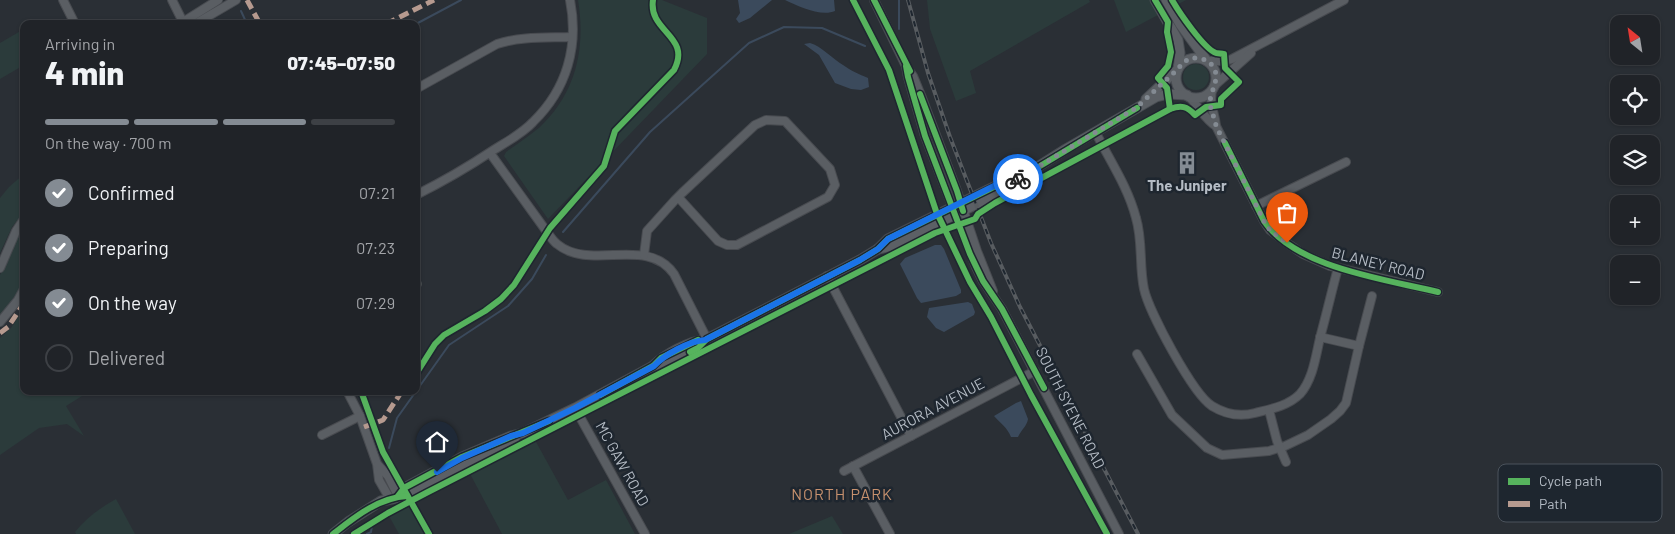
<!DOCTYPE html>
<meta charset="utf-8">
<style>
body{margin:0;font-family:Barlow,sans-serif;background:#2d2f34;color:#f1f3f6;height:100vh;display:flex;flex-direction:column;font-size:19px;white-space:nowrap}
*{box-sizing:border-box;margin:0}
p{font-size:16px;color:#a2a4a8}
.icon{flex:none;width:28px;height:28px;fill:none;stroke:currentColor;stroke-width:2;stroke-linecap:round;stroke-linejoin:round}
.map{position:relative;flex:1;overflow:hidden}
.sheet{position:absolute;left:20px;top:20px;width:400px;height:375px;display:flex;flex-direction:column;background:#202328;border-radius:10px;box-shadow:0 1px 4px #0004,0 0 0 1px #3d4045}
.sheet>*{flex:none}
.needle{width:32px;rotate:330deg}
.tools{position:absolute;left:1610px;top:15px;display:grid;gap:10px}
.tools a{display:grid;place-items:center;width:50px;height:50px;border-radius:10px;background:#202328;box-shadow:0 1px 4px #0004,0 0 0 1px #3d4045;font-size:25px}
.pin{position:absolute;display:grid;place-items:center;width:42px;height:42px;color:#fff;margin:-51px -21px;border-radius:50% 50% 50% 0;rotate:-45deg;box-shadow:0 0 5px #0007}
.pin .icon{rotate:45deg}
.courier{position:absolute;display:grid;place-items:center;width:50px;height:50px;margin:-25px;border:4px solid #1a73e8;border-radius:50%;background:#fff;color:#222;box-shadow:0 1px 6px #0007}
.overview em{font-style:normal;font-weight:800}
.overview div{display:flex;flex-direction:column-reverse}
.overview{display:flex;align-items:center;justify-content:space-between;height:85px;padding:0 25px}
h1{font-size:32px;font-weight:800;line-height:38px}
.bar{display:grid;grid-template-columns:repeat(4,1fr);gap:8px 5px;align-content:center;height:60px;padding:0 25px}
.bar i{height:6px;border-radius:4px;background:#3d4045}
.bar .current{background:#848b93}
.bar p{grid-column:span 4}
ol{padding:0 25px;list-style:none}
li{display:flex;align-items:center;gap:15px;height:55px}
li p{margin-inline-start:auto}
li .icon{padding:5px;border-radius:50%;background:#848b93;color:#fff;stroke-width:4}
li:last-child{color:#a2a4a8}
li i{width:28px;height:28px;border:2px solid #3d4045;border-radius:50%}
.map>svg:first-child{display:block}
.green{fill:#2b3b3b}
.water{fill:#3b4a5c}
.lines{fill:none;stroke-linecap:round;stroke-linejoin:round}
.stream{stroke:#3b4a5c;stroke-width:2}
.minor-casing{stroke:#484b50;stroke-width:10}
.major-casing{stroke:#484c52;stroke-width:11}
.minor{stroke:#5a5e63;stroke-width:8}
.major{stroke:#5c6065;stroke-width:9}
.rail-casing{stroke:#585c60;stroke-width:4}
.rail{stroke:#1e262f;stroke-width:2;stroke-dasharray:5.5;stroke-linecap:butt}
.quiet{stroke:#b69a8f;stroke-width:5;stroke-dasharray:10 5;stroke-linecap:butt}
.cycleway-casing{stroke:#1e262f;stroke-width:9}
.cycleway{stroke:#56b35d;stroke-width:6}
.done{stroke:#848b93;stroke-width:5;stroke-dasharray:0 9}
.route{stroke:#1a73e8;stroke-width:6}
.labels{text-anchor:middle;stroke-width:5;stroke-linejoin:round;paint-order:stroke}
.poi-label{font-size:15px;font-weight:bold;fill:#b5bcc5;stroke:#1e262f}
.street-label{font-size:15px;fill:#b5bcc5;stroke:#1e262f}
.neighbourhood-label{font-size:16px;letter-spacing:1px;fill:#c7916e;stroke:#1e262f}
.key{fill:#1e262f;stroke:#4b535c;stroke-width:1}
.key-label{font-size:14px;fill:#b5bcc5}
</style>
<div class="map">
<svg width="1675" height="534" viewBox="0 0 1675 534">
<rect width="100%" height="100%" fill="#2a2f35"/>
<!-- green -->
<g class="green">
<path d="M578 0H662L707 18V54L548 219 504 156 506 152C517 144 529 136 540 127 576 93 586 48 578 0Z"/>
<polygon points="927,0 1089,0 1090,2 970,71 976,93 956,101 930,29"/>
<polygon points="1114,0 1186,0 1126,32"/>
<polygon points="24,29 24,65 0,79 0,43"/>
<circle cx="1196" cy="77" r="13"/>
<polygon points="24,174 24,212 12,227 0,253 0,198 9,187"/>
<polygon points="24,225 24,278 17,293 0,316 0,275"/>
<polygon points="24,309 24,391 90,391 66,406 84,436 67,424 39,428 0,455 0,338 11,328"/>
<polygon points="535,440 568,500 606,480 635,534 502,534 468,470"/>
<path d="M116 499 135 534H76L75 532C86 518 100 508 116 499Z"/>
<polygon points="416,502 433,534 399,534 389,516"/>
<polygon points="832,516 843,534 789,534"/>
</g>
<!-- water -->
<g class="water">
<polygon points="738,0 772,0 750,18 739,23 736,19 740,13"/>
<path d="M785 0H834L835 11C821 17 798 6 785 0Z"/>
<path d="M810 43C821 46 833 59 843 65 851 71 859 74 868 78L869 87 861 90 851 89 835 83 819 55 804 44Z"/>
<polygon points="935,245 941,245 944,249 961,290 961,293 956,296 921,303 917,298 900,264 905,258"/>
<polygon points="968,302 972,304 975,312 974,315 944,332 936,328 927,317 929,308"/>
<path d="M1021 401 1028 419C1027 426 1021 430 1018 437H1011C1007 427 1001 424 994 416L1016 403Z"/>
</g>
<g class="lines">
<!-- stream -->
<g class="stream">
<polyline points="241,11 247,24"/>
<polyline points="416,24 461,0"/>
<polyline points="899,29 899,0"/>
<polyline points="563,232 650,132 749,43 784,27 822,28 865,46"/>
<polyline points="389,448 397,418 449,345 508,306 532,279 546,255"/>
<polyline points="367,534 371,532 372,525"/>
</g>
<defs>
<g id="minor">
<polyline points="63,0 75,24"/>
<polyline points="172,0 184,24"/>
<polyline points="874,0 906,66 913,76 922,98 957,191 977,251 993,291"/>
<polyline points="180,24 218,0"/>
<polyline points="195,24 236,0"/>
<polyline points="1207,61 1225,61 1232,59 1344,0"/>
<polyline points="906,66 908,77 925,136 976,267 983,281 1002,309 1119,534"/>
<polyline points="1214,86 1251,53"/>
<path d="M416 89 497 44C521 36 548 38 572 37"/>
<path d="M1212 90C1209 107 1215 112 1216 126L1264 221 1270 230 1287 243 1303 254 1330 266 1438 292"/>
<path d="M1187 95C1198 104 1204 119 1216 126"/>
<path d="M1096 133C1110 161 1128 187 1136 218 1143 241 1139 266 1144 289 1149 312 1193 394 1212 406 1225 414 1240 417 1255 413 1271 409 1288 406 1300 394 1314 378 1316 353 1321 334 1327 312 1332 290 1338 268"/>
<path d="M490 153 547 232C550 236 553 241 557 244 591 272 647 235 674 274L707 339"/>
<path d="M416 195C442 182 468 167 492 151 506 142 522 134 533 122 567 89 579 46 570 0"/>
<polyline points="1256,206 1346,162"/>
<polyline points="644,255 647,231 675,200 682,193 755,125 766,120 785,121 830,169 835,185 828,197 737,245 727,245 718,241 678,197"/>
<polyline points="0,268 16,231 24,219"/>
<polyline points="827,276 911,436"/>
<polyline points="416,283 417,284"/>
<polyline points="0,322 18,300 24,289"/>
<polyline points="1359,346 1372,296"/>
<polyline points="1137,354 1172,415 1207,448 1222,455 1269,451 1285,446 1308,435 1331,419 1340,411 1346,403 1359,346 1320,337"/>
<polyline points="347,391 360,416 377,464 379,480 390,499"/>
<polyline points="575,408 645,534"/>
<polyline points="1269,410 1277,441 1286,462"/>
<polyline points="322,435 360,416"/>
<polyline points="378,465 388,476 398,496"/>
<polyline points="853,466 890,534"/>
<polyline points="844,471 1035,371"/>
</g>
<g id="major">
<polyline points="1166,0 1180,24 1207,61"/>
<circle cx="1196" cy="78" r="20"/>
<polyline points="1146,99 1178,69 1180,53 1178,40 1155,0"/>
<polyline points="878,249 892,246 1009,188 1015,181 1066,149 1156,97 1168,94 1187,95"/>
<polyline points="653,366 664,365 698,348 707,339 860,260 878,249 888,239 1006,181 1015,181"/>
<path d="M398 496 404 488 462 457 511 436 523 433 575 408 653 366C664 355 689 341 705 340"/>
<polyline points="333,534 348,522 381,501 408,496 515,439"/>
</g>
</defs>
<!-- minor casing -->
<use href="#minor" class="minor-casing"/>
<!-- major casing -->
<use href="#major" class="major-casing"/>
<!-- minor -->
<use href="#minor" class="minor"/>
<!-- major -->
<use href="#major" class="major"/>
<defs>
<polyline id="rail" points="908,0 928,73 950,137 991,243 1020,307 1138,534"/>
</defs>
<!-- rail casing -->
<use href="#rail" class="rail-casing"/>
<!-- rail -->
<use href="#rail" class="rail"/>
<!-- quiet -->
<g class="quiet">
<polyline points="247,0 260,24"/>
<polyline points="386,24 434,0"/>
<polyline points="0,333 8,327 24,303"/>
<polyline points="364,427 383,420 402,391"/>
</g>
<defs>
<g id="cycleway">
<polyline points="853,0 889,70 936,211 970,282 991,317 1031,395 1107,534"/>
<polyline points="874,0 910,71"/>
<polyline points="1155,0 1168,22 1167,32 1171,52 1168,66 1158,78 1167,88 1170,109"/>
<polyline points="906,66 908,77 925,136 970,254 983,281 1002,309 1044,388"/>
<polyline points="920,94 957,191 963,211"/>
<path d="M1225 143 1264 221C1296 268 1385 279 1438 292"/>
<polyline points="1011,186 1015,181 1137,108"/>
<polyline points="690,352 698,348 707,339 860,260 878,249 888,239 1006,181 1015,181"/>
<path d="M416 374 435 344 444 335 485 311 501 299 514 285 550 228 604 166 615 131 674 70C692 36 648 32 653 0"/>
<polyline points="361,391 383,452 429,534"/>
<polyline points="600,395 653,366 661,358 698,340"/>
<polyline points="398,496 404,488 462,457 549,421"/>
<path d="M333 534C355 517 378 498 407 496"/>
<path d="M354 534 388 513 426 493 935 233 975 219 978 214 995 203 1170 109C1181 105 1187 106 1195 115L1206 107 1221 105V99L1239 82 1225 68 1224 54C1223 54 1217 53 1216 53 1204 49 1179 12 1172 0"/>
</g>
</defs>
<!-- cycleway casing -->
<use href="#cycleway" class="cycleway-casing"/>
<!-- cycleway -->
<use href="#cycleway" class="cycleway"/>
</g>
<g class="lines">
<!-- done -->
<path class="done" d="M1018 179 1136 108 1178 69C1183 62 1189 57 1198 58 1204 59 1208 61 1212 65 1222 78 1210 90 1210 103 1211 112 1215 118 1216 126L1264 221 1270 230 1287 243"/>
<!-- route -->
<path class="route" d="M437 472 462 458 511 436 523 433 575 408 654 366C664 355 689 341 705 340L860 260 878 249 888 239 1006 180 1014 181 1018 179"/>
</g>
<!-- icons -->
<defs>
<symbol id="building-bare" viewBox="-9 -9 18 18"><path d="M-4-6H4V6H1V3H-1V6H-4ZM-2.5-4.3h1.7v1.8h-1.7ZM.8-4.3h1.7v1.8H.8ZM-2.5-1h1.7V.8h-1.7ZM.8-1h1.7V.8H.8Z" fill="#848b93" stroke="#1e262f" stroke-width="2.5" paint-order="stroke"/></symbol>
</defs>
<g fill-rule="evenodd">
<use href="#building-bare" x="1171" y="147" width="32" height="32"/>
</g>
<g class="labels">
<!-- poi labels -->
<g class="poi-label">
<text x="1187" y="191">The Juniper</text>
</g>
<!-- street labels -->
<g class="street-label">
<text transform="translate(1378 264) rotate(14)" y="5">BLANEY ROAD</text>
<text transform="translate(1070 408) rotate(63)" y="5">SOUTH SYENE ROAD</text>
<text transform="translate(933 409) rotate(-28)" y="5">AURORA AVENUE</text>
<text transform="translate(622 464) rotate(61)" y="5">MC GAW ROAD</text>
</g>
<!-- neighbourhood labels -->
<g class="neighbourhood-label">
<text x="842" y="500">NORTH PARK</text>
</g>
</g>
<!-- legend -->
<rect x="1498" y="464" width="164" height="58" rx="8" class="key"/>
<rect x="1508" y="478" width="22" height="7" fill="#56b35d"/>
<rect x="1508" y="501" width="22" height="6" fill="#b69a8f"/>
<g class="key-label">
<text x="1539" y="486">Cycle path</text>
<text x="1539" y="509">Path</text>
</g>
</svg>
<div class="tools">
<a><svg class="needle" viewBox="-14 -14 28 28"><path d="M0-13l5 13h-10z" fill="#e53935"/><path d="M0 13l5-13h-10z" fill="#a2a4a8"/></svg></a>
<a><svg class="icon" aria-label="locate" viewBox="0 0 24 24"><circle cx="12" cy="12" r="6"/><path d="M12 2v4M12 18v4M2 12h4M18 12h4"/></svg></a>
<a><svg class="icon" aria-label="layers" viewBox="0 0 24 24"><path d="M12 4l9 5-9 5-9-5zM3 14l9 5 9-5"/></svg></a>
<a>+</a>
<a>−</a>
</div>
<div class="pin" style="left:1287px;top:243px;background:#ea580c"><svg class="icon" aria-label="bag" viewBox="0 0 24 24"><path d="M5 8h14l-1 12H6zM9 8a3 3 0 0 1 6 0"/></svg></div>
<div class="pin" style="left:437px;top:472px;background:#1f2937"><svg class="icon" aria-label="home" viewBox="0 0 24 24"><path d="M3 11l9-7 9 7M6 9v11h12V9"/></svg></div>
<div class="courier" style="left:1018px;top:179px"><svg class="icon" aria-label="bike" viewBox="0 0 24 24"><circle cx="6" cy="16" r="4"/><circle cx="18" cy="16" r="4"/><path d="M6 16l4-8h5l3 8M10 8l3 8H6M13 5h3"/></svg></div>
<section class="sheet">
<div class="overview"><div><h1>4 min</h1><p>Arriving in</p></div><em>07:45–07:50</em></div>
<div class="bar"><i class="current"></i><i class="current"></i><i class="current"></i><i></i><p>On the way · 700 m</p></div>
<ol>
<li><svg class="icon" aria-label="check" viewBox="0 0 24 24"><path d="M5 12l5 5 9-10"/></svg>Confirmed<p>07:21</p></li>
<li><svg class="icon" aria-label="check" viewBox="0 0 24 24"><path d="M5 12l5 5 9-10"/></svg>Preparing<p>07:23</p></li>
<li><svg class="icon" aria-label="check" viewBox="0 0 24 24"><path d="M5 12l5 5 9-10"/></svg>On the way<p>07:29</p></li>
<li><i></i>Delivered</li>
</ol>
</section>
</div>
